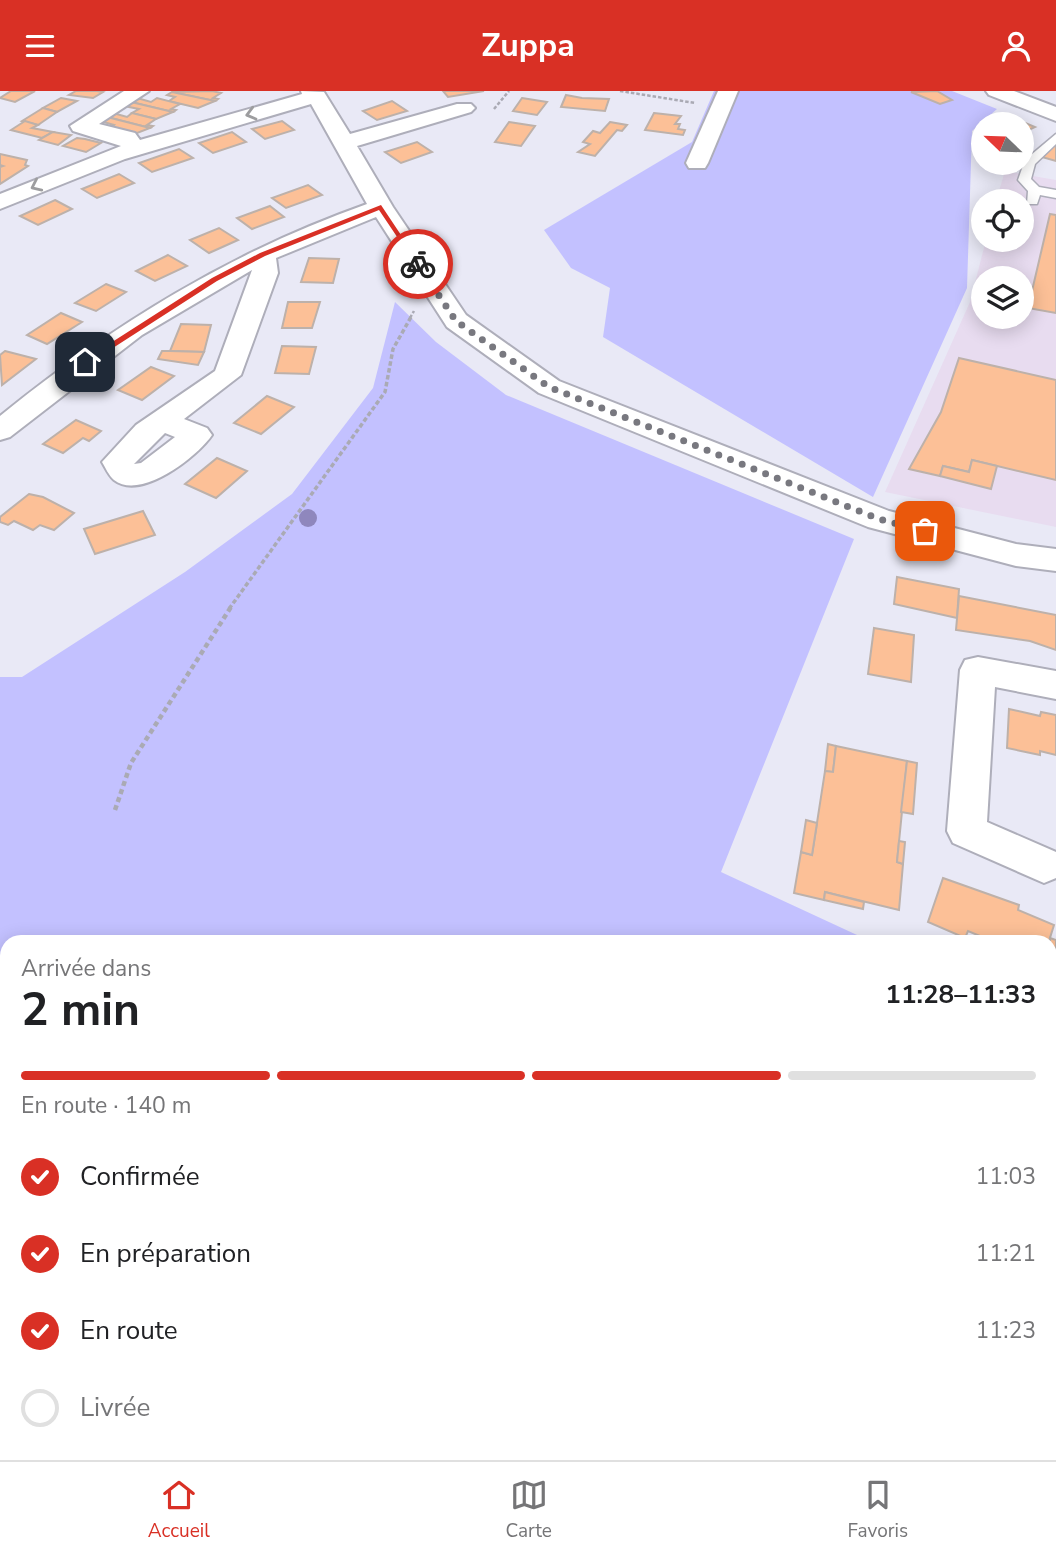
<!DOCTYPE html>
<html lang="fr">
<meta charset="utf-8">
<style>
body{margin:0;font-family:"Nunito Sans",sans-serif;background:#f6f6f6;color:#202124;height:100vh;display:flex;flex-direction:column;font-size:26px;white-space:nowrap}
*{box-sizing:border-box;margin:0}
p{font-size:23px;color:#757577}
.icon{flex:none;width:38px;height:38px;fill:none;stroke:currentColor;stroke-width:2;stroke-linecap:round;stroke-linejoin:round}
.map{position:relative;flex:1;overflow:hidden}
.details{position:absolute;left:0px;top:844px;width:1057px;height:527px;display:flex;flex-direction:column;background:#fff;border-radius:21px 21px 0 0;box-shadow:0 4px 18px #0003}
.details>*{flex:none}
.needle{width:46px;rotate:293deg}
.tools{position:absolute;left:971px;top:21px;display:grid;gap:14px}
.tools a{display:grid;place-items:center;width:63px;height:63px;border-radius:50%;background:#fff;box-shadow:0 4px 18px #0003;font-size:35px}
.pin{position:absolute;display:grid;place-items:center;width:60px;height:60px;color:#fff;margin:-30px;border-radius:14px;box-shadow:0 4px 10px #0006}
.courier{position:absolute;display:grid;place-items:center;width:70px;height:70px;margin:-35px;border:5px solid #d93025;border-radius:50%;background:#fff;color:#222;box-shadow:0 2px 9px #0007}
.headline em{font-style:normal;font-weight:700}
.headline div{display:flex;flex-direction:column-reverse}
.headline{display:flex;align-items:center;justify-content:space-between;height:119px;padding:0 21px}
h1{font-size:46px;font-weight:700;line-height:52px}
.bar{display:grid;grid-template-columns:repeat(4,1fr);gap:10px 7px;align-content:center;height:84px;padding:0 21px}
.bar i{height:9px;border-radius:5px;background:#e0e0e0}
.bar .current{background:#d93025}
.bar p{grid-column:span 4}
ol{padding:0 21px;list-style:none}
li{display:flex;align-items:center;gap:21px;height:77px}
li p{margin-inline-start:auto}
li .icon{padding:7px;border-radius:50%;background:#d93025;color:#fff;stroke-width:4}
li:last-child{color:#757577}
li i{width:38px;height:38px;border:4px solid #e0e0e0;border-radius:50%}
header{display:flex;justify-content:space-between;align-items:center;height:91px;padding:0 21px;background:#d93025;color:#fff;font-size:32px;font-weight:700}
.tabs{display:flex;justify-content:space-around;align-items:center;height:98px;border-top:2px solid #e0e0e0;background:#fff;font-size:19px;color:#757577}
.tabs a{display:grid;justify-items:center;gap:4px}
.tabs .current{color:#d93025}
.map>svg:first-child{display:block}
.commercial{fill:#e8dcf0;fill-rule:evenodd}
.green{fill:#c3c1ff}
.building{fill:#fcc097;stroke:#bdb1aa;stroke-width:2}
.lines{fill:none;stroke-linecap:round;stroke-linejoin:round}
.lane-casing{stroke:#aeaeba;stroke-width:3}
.street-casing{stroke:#aeaeba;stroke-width:4}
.secondary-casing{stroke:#aeaeba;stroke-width:4}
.path-far2{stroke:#aaaab4;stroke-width:2.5;stroke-dasharray:3.5 2;stroke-linecap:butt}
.path-far1{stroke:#aaaab4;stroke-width:3.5;stroke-dasharray:4.5 2.5;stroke-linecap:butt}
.path{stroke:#aaaab4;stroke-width:4.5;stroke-dasharray:5 3.5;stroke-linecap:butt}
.lane{fill:#fff;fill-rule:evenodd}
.street{fill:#fff;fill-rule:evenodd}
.secondary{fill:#fff;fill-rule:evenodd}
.tree{fill:#8f87bd}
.oneway{stroke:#9d9d9f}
.route{fill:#d93025}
.done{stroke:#78787f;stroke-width:7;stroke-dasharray:0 12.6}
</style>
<header><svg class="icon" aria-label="menu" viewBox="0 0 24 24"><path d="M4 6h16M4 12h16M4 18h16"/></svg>Zuppa<svg class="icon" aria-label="person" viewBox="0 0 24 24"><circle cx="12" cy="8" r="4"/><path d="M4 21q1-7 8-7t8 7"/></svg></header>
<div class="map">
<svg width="1056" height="1369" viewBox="0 0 1056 1369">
<rect width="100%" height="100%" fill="#e9e9f6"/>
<!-- commercial -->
<path class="commercial" d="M1005 80 1056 89V436L885 401 970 211 986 149H1022V110H996ZM984 187H1022V226H984Z"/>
<!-- green -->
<g class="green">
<polygon points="714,0 952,0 997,18 972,40 967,197 873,406 603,246 610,197 571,177 544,139 692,51"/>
<polygon points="395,211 436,251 506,304 854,448 721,781 870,850 7,850 7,1363 1050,1363 1050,934 1056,936 1056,1369 0,1369 0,586 22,586 185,481 292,403 373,297"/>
</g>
<!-- building -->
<g class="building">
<polygon points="11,0 35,0 15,11 0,7"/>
<polygon points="76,0 97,0 103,1 93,7 69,4"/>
<polygon points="212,0 221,2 213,7 218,8 215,10 172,1"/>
<polygon points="443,0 484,0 448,6"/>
<polygon points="937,0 952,9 940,13 911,1"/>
<polygon points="172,1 215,10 198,17 169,10 175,6 167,4"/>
<polygon points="566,4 582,7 609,8 605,20 561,16"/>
<polygon points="61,7 77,10 57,21 43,17"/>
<polygon points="137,7 151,11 157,7 180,13 171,18 176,19 173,21 131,11"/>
<polygon points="522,7 547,11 537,24 513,20"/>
<polygon points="392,10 407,20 377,29 363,20"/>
<polygon points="131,11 173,21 156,28 132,22 139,18 124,15"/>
<polygon points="43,17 57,21 38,34 22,30"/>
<polygon points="113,22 127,26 132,22 156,28 147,34 153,35 150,37 107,26"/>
<polygon points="654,22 681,25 675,33 680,33 678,38 685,39 683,44 645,39"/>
<polygon points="1006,24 1035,36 1022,42 1022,33 992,30"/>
<polygon points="107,26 150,37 132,44 109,38 114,34 100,30"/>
<polygon points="25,30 38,34 32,37 53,41 42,47 11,39"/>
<polygon points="282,30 294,39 265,48 252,38"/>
<polygon points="509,31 535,35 521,55 495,51"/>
<polygon points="610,31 627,34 622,40 617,39 595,65 578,61 590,53 583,51 593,40 600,42"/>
<polygon points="53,41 71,44 58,54 39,49"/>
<polygon points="232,41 246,51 213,62 199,52"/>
<polygon points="77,47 85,48 101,52 86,61 63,55"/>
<polygon points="417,51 432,61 401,72 385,61"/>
<polygon points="1056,54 1056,70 1042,66 1054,55"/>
<polygon points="179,58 193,67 152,81 139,72"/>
<polygon points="0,63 27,69 25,74 28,75 0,93 0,76 3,75 0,74"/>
<polygon points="119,83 134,92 97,107 82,98"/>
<polygon points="308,94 322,104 286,117 272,107"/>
<polygon points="55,109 72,118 38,134 20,125"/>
<polygon points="270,115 284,126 252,138 237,127"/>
<polygon points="1050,123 1056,124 1056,222 1028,217"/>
<polygon points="219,137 238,149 209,162 190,149"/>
<polygon points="168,164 187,175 155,190 136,180"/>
<polygon points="309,167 339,168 333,192 301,191"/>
<polygon points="106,193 126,201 96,220 75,212"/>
<polygon points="288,211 320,211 312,237 282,237"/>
<polygon points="61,222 82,231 47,253 27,244"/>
<polygon points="181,233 211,234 204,261 170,260"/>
<polygon points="282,255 316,256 309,283 275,282"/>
<polygon points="5,260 36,268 2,294 0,264"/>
<polygon points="162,260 170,260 204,261 198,274 158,268"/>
<polygon points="959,267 1056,289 1056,389 972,369 969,381 943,375 940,385 909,378 941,321"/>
<polygon points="151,276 174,285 142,309 118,299"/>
<polygon points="267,305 294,316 261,343 234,332"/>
<polygon points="76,329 101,340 89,350 83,347 63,362 43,353"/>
<polygon points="217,367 247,380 216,407 185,393"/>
<polygon points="972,369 997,375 991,398 940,385 943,375 969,381"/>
<polygon points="29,403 43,406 74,422 54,439 40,434 33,439 14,430 8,434 0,431 0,426"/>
<polygon points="143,420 155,444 95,463 84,438"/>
<polygon points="897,486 959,498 957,527 894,513"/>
<polygon points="959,505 1056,524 1056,559 1030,550 956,539"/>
<polygon points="874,537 914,544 911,591 868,583"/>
<polygon points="1009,618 1040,625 1041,621 1056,624 1056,664 1040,660 1040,664 1007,657"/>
<polygon points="828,653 836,655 833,681 825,680"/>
<polygon points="836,655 907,670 897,771 903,773 899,819 825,801 824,809 794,802 801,761 812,764 825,680 833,681"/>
<polygon points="907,670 917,672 913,723 901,721"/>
<polygon points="806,729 817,732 812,764 801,761"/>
<polygon points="899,750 905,751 903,773 897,771"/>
<polygon points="943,787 1019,814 1018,819 1054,834 1049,850 992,850 968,840 965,847 928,831"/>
<polygon points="825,801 864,811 863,818 824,809"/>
<polygon points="1050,847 1056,849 1056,897 1050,894"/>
</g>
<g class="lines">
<defs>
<polygon id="lane" points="1056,43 1056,53 1035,73 1031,88 1039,96 1056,99 1056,107 1040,104 1037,113 1027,113 1028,100 1018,89 1025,69"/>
<g id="street">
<path d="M124 0H149L99 33 135 42 140 49 302 3 301 0 324 1 350 43 457 13H471L475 17 471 21 357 55 393 116 466 224 559 290 889 420 1016 453 1056 458V480L1016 475 868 436 539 302 447 236 376 126 276 167 278 182 241 284 184 328 207 337 212 344C198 365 141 410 114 389 109 385 105 376 102 371L136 334 215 280 252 179 142 244 10 346 0 349V325C112 234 231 161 367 113L311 13 125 68 0 118V103L121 55 73 40 70 35ZM165 342 175 346 141 372 134 373Z"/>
<polygon points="718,0 738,0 708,72 705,77 689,77 686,72"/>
<polygon points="978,566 1056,580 1056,608 995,596 987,731 1056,761 1056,787 1044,792 953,752 947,740 960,579 965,569"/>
</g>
<polygon id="secondary" points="986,0 1014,0 1056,16 1056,30 989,4"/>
</defs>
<!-- lane casing -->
<use href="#lane" class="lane-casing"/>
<!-- street casing -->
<use href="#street" class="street-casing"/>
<!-- secondary casing -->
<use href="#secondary" class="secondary-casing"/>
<!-- path-far2 -->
<g class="path-far2">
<polyline points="620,0 695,12"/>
<polyline points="494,18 509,0"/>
<polyline points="410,227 414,220"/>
</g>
<!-- path-far1 -->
<polyline class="path-far1" points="229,518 385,301 393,258 411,226"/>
<!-- path -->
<polyline class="path" points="115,719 131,672 231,516"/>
<!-- lane -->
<use href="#lane" class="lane"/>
<!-- street -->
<use href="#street" class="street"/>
<!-- secondary -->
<use href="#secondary" class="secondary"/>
</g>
<!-- trees -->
<circle class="tree" cx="308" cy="427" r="9"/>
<!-- one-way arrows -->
<defs><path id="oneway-chevron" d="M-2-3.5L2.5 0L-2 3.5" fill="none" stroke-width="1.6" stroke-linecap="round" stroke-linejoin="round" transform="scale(1.75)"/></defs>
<g class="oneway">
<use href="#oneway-chevron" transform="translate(251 23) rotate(165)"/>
<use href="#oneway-chevron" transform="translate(36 95) rotate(155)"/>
</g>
<!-- route -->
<polygon class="route" points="381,114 421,174 416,174 379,119 265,165 217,190 88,273 81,271 212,187 260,162"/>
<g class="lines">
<!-- done -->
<polyline class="done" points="418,173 456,230 549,296 879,428 925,440"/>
</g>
</svg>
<div class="tools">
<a><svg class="needle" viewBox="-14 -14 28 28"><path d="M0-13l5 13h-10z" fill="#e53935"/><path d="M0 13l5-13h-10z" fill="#757577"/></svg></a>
<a><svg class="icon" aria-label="locate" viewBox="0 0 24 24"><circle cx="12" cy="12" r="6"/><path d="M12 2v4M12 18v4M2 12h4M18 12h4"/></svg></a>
<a><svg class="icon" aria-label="layers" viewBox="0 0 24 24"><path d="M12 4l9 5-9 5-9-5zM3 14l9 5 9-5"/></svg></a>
</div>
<div class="pin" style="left:925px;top:440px;background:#ea580c"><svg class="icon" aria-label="bag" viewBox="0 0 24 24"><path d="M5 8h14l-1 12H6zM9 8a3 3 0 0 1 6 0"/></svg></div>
<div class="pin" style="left:85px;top:271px;background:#1f2937"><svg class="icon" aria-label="home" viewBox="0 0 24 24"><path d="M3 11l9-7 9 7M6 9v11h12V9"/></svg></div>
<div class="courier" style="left:418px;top:173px"><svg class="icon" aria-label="bike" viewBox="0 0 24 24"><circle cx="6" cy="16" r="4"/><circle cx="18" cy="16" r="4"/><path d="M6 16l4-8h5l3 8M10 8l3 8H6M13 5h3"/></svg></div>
<section class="details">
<div class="headline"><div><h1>2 min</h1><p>Arrivée dans</p></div><em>11:28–11:33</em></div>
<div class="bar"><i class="current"></i><i class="current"></i><i class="current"></i><i></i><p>En route · 140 m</p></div>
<ol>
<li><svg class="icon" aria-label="check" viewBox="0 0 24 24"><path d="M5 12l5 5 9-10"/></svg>Confirmée<p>11:03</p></li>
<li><svg class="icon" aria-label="check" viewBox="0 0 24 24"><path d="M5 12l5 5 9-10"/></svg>En préparation<p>11:21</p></li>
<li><svg class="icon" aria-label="check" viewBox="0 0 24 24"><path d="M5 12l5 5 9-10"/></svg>En route<p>11:23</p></li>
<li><i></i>Livrée</li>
</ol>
</section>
</div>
<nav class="tabs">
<a class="current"><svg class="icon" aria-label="home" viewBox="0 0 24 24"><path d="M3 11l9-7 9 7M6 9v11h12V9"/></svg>Accueil</a>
<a><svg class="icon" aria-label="map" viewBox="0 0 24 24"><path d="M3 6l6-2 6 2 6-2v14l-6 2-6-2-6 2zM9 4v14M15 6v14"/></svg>Carte</a>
<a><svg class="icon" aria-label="saved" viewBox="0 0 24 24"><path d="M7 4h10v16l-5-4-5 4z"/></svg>Favoris</a>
</nav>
